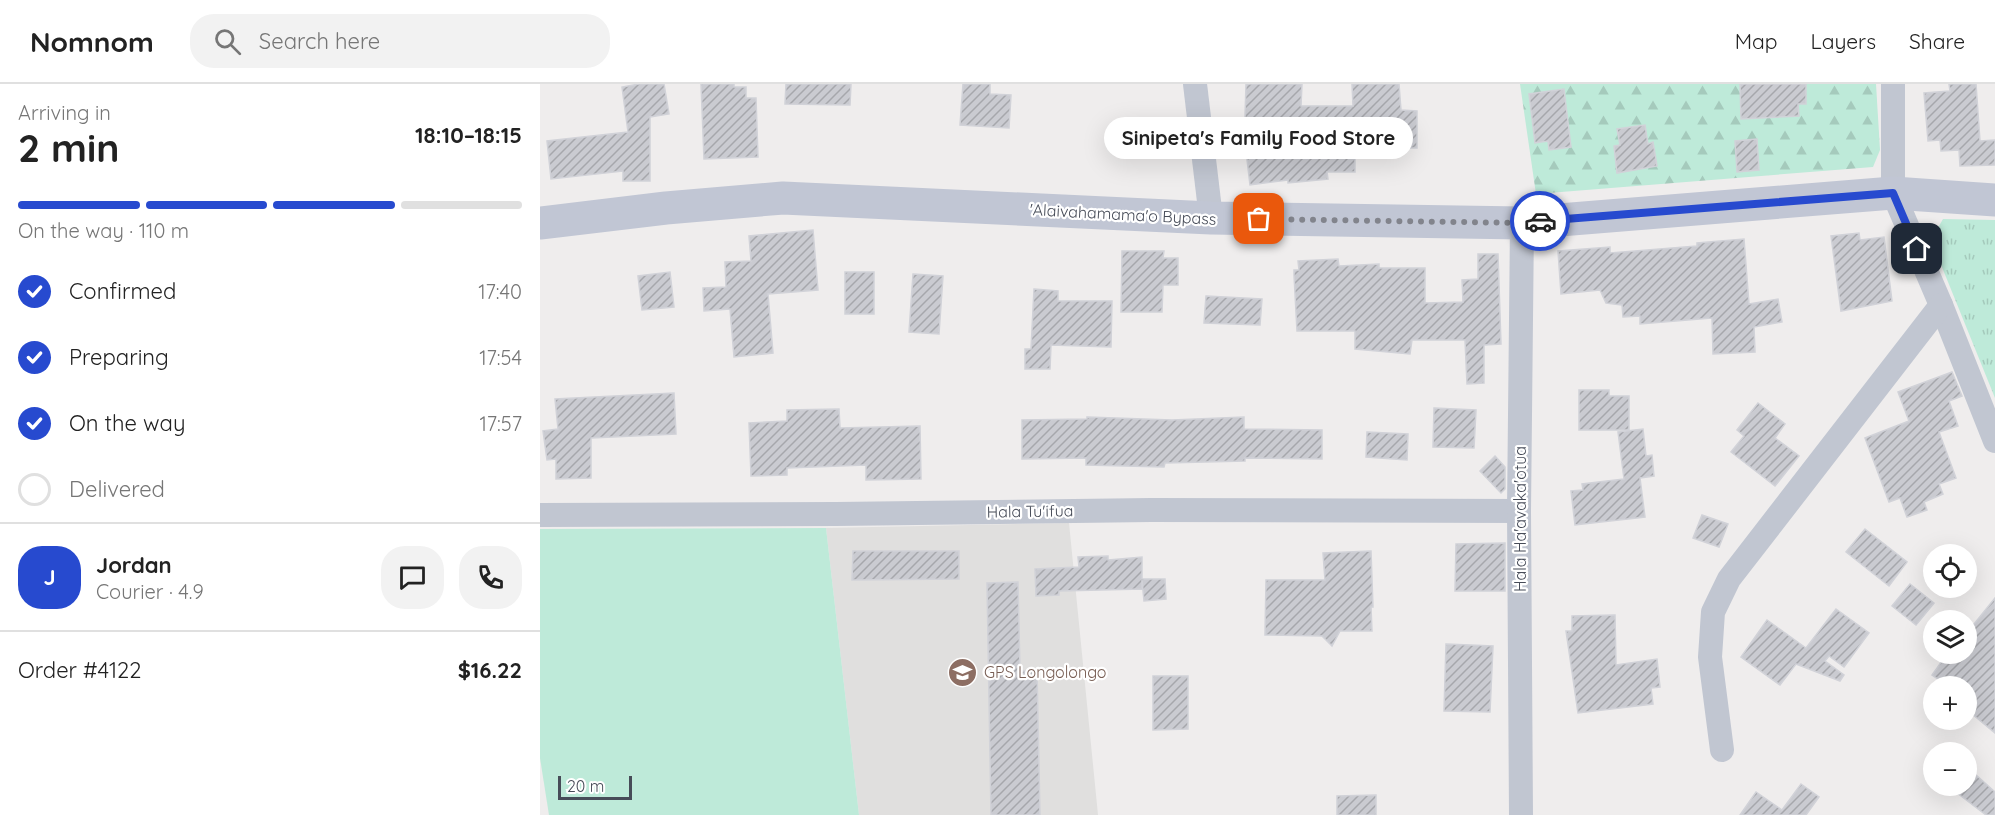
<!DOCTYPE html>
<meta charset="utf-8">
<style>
body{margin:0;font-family:Quicksand,sans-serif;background:#f2f2f2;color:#222;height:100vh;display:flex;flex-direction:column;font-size:22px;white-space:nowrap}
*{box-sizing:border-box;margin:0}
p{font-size:20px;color:#767676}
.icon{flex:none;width:33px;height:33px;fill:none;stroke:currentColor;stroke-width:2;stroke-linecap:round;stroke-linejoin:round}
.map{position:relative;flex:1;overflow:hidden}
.side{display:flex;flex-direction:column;background:#fff;width:540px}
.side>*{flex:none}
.controls{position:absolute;left:1383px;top:460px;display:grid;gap:12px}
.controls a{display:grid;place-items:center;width:54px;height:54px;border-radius:50%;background:#fff;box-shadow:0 6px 24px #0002;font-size:30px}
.scale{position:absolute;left:18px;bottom:15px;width:74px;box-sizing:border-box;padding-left:6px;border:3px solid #474c58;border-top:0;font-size:16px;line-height:21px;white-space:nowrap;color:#474c58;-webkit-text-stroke:4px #fff;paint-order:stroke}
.pin{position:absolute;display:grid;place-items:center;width:51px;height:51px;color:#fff;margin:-26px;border-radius:12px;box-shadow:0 3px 9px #0006}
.courier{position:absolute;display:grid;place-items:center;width:60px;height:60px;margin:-30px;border:4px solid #274acf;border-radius:50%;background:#fff;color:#222;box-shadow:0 2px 8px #0007}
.bubble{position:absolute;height:42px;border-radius:21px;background:#fff;box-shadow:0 6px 24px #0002;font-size:20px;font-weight:700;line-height:42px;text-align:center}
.headline em{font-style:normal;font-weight:700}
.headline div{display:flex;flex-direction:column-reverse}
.headline{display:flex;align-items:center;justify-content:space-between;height:102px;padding:0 18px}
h1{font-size:39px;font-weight:700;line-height:45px}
.bar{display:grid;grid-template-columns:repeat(4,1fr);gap:9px 6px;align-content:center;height:72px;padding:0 18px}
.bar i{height:8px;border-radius:4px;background:#e0e0e0}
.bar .active{background:#274acf}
.bar p{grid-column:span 4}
.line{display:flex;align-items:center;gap:15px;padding:0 18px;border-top:2px solid #e0e0e0}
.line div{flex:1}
.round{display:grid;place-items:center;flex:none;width:63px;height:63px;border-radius:24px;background:#f2f2f2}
ol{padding:0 18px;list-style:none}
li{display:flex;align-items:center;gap:18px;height:66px}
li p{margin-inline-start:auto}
li .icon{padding:6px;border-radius:50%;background:#274acf;color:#fff;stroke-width:4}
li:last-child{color:#767676}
li i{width:33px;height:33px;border:3px solid #e0e0e0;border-radius:50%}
header{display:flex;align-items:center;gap:36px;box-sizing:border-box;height:84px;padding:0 30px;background:#fff;border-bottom:2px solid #e0e0e0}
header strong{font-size:28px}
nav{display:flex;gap:33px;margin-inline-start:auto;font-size:21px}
.search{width:420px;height:54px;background:#f2f2f2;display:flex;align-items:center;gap:15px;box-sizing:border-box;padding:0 21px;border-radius:24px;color:#767676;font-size:22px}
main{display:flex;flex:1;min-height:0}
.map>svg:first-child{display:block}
.education{fill:#e0dfde}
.grass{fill:url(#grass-tufts)}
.forest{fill:url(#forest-firs)}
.garden{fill:#beead9}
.building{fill:url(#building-hatch);stroke:#d1d2d8;stroke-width:1.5}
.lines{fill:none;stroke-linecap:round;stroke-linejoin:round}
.street{stroke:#c1c6d1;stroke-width:24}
.secondary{stroke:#c1c6d4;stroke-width:33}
.done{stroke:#82848c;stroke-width:6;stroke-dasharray:0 10.8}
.route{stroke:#274acf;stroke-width:8}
.labels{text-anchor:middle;stroke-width:4.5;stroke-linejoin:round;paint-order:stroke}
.street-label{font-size:16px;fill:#474c58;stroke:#fff}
.education-label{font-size:16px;fill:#785e54;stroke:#fff;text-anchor:start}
</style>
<header>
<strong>Nomnom</strong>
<div class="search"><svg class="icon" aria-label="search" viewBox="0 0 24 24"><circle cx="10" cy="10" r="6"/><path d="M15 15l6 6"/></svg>Search here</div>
<nav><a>Map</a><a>Layers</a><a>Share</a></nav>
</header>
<main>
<section class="side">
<div class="headline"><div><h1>2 min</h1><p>Arriving in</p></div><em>18:10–18:15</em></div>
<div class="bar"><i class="active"></i><i class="active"></i><i class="active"></i><i></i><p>On the way · 110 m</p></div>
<ol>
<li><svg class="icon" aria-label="check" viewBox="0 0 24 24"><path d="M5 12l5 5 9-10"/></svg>Confirmed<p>17:40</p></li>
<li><svg class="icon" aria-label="check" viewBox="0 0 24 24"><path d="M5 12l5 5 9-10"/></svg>Preparing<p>17:54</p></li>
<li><svg class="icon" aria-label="check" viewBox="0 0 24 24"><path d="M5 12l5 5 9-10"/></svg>On the way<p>17:57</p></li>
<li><i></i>Delivered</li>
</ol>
<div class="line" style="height:108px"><b class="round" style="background:#274acf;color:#fff">J</b><div><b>Jordan</b><p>Courier · 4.9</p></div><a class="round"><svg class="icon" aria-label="chat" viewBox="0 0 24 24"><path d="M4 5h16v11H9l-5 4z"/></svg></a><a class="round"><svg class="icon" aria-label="phone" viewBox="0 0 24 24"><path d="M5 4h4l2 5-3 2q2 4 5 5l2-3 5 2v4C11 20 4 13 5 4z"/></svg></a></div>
<div class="line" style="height:78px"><div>Order #4122</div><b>$16.22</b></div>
</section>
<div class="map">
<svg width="1455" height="731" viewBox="0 0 1455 731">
<defs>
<pattern id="grass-tufts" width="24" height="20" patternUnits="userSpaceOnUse" patternTransform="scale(1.5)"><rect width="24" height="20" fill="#beead9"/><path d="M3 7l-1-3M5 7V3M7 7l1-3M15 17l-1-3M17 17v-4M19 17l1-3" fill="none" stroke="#a5cabc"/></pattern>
<pattern id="forest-firs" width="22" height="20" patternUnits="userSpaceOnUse" patternTransform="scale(1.5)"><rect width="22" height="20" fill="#beead9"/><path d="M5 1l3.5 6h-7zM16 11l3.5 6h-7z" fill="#a5cabc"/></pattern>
<pattern id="building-hatch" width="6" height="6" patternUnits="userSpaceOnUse" patternTransform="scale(1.5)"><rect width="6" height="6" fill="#cacbd1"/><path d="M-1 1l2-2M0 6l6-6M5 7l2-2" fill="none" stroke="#a6a7ac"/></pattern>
</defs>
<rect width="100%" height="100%" fill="#efeded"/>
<!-- education -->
<polygon class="education" points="529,439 558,731 319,731 286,444"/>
<!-- grass -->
<polygon class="grass" points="1403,135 1455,136 1455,314 1391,156"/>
<!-- forest -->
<polygon class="forest" points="980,0 1336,0 1340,66 1333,83 996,110"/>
<!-- garden -->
<polygon class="garden" points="286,444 319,731 9,731 0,674 0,445"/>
<!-- building -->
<g class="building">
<polygon points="99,0 124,0 129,30 110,33 110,97 83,97 83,87 11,95 7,57 88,48 82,3"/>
<polygon points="161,0 194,0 194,3 206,3 206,14 216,14 218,73 164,75"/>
<polygon points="246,0 311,0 310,21 245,20"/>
<polygon points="423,0 450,0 450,10 471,11 469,44 420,41"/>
<polygon points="706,0 762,0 761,22 813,22 812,0 859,0 861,26 877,27 877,64 815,64 815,88 787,88 788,95 748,99 748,96 710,101 706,67 704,67"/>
<polygon points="1200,0 1266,0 1266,20 1258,20 1259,32 1201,35"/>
<polygon points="1409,0 1436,0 1440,57 1455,56 1455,81 1420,82 1419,66 1401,67 1400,56 1388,57 1384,9 1410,7"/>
<polygon points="1024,5 1031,63 1009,66 1008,57 995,59 989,10"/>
<polygon points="1105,41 1108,60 1113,58 1117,82 1077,89 1074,62 1080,61 1077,45"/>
<polygon points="1217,55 1219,86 1197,88 1195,57"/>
<polygon points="273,146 278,206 228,210 233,269 194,273 190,225 164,227 163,204 186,203 185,178 211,177 209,152"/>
<polygon points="1319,149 1320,156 1344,153 1352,217 1301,227 1291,152"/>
<polygon points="1204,155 1209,220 1238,215 1242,238 1214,243 1215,268 1173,270 1172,234 1100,240 1100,232 1083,233 1082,221 1066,219 1060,206 1021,210 1018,167 1070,163 1070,169 1157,162 1157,159"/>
<polygon points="582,167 624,167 623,174 638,174 638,201 623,201 622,228 581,228"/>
<polygon points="938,170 958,170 961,260 944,261 944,299 927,300 925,256 872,256 870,270 815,265 815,247 757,247 754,191 754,186 759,186 758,177 798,175 799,182 839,180 839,184 885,184 885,219 923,218 922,196 938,195"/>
<polygon points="130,188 134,223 102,226 98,192"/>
<rect x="305" y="188" width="29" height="42"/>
<polygon points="373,190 403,192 399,250 369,248"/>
<polygon points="494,205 518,207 518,217 572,217 571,263 511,261 510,285 485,285 485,265 491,265"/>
<polygon points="666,212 722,215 720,241 664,239"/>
<polygon points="1412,288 1422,312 1409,317 1418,342 1399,348 1416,394 1399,400 1403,410 1384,418 1387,426 1367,433 1360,414 1349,418 1325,354 1369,337 1358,308"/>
<polygon points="1039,306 1069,306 1069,312 1089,312 1089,346 1039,346"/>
<polygon points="134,309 136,350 51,354 51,394 16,395 16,375 7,376 3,347 18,345 15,315"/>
<polygon points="1218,319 1245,340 1235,354 1259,372 1235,402 1191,368 1204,352 1197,346"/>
<polygon points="894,324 936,326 934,364 893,363"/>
<polygon points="299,325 300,344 380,342 381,395 326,396 326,381 247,384 247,391 211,392 209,339 247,337 247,326"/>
<polygon points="547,333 632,336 704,333 704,345 782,346 782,375 705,374 705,377 625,379 624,383 546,381 546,374 482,375 482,336 547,335"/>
<polygon points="1103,345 1106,372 1112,371 1114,392 1100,394 1105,433 1035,441 1031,407 1043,406 1042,400 1084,395 1078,348"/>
<polygon points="827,348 868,350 867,376 826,373"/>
<polygon points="955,372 965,383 965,405 961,409 940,387"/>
<polygon points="1162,431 1188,440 1179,463 1153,454"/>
<polygon points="1325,445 1367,478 1349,502 1306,468"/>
<polygon points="965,459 965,507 915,507 916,460"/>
<polygon points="313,467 419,467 419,495 312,496"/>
<polygon points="831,467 833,523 831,523 832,547 800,547 792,562 782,552 725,551 726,496 785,496 783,469"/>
<polygon points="568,472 568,476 602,473 602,495 625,495 626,515 604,517 602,496 602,505 519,507 519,511 496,512 495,485 539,483 538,473"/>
<polygon points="478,498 480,587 497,587 500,731 451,731 447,499"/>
<polygon points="1370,500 1394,519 1376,541 1352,522"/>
<polygon points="1455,514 1455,649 1426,625 1426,603 1410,603 1392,591 1407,570 1426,570 1426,550"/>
<polygon points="1296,525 1329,549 1304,583 1289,572 1285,577 1304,591 1300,597 1256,580 1240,601 1201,573 1227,536 1266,564"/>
<polygon points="1075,531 1076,581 1117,575 1120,603 1111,604 1113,620 1038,629 1026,547 1032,547 1032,532"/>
<polygon points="906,560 953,562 950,628 904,627"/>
<polygon points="613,592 648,592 648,645 613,646"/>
<polygon points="1426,682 1455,708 1455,731 1446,731 1408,702 1426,702"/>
<polygon points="1261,700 1279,713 1266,731 1200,731 1216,708 1242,726"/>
<polygon points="836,711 836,731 797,731 797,712"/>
</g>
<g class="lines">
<!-- street -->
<g class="street">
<polyline points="655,0 671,134"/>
<polyline points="1353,0 1353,109 1401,221 1455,357"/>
<polyline points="0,431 296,430 611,426 979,427"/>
<polyline points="1182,666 1170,573 1173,528 1189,495 1401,221"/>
<polyline points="981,731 979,427 982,139"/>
</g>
<!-- secondary -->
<polyline class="secondary" points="0,139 126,124 243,114 671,134 982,139 1353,109 1455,116"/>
</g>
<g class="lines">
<!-- done -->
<polyline class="done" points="719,135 982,139 1000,137"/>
<!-- route -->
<polyline class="route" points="1000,137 1353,109 1377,165"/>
</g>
<!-- icons -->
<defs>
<symbol id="school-disc" viewBox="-11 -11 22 22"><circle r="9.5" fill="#8d6e63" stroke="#fff"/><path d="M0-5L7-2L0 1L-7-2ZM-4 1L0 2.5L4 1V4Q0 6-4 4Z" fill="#fff"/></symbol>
</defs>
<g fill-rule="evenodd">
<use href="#school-disc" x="406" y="572" width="33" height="33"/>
</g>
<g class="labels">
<!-- street labels -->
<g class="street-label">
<text transform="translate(583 130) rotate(3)" y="6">'Alaivahamama'o Bypass</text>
<text transform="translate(490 427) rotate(-1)" y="6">Hala Tu'ifua</text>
<text transform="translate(980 435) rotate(-90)" y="6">Hala Ha'avaka'otua</text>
</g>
<!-- education labels -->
<g class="education-label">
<text x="444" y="594">GPS Longolongo</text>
</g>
</g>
</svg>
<div class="controls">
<a><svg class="icon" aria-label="locate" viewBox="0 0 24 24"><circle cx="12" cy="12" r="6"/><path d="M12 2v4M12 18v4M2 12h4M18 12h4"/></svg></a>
<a><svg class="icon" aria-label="layers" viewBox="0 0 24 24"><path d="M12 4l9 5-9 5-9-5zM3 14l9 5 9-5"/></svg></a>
<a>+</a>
<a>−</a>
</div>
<div class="scale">20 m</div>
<div class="pin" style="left:719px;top:135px;background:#ea580c"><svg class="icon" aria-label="bag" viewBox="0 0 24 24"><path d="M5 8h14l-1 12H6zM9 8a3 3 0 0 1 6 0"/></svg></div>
<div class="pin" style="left:1377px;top:165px;background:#1f2937"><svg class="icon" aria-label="home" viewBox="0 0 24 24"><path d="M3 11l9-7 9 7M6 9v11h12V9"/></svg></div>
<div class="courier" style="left:1000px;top:137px"><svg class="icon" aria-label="car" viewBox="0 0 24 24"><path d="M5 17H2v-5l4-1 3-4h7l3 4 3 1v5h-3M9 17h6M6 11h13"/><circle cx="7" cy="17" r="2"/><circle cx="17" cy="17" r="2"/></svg></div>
<div class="bubble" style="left:564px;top:33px;width:309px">Sinipeta's Family Food Store</div>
</div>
</main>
